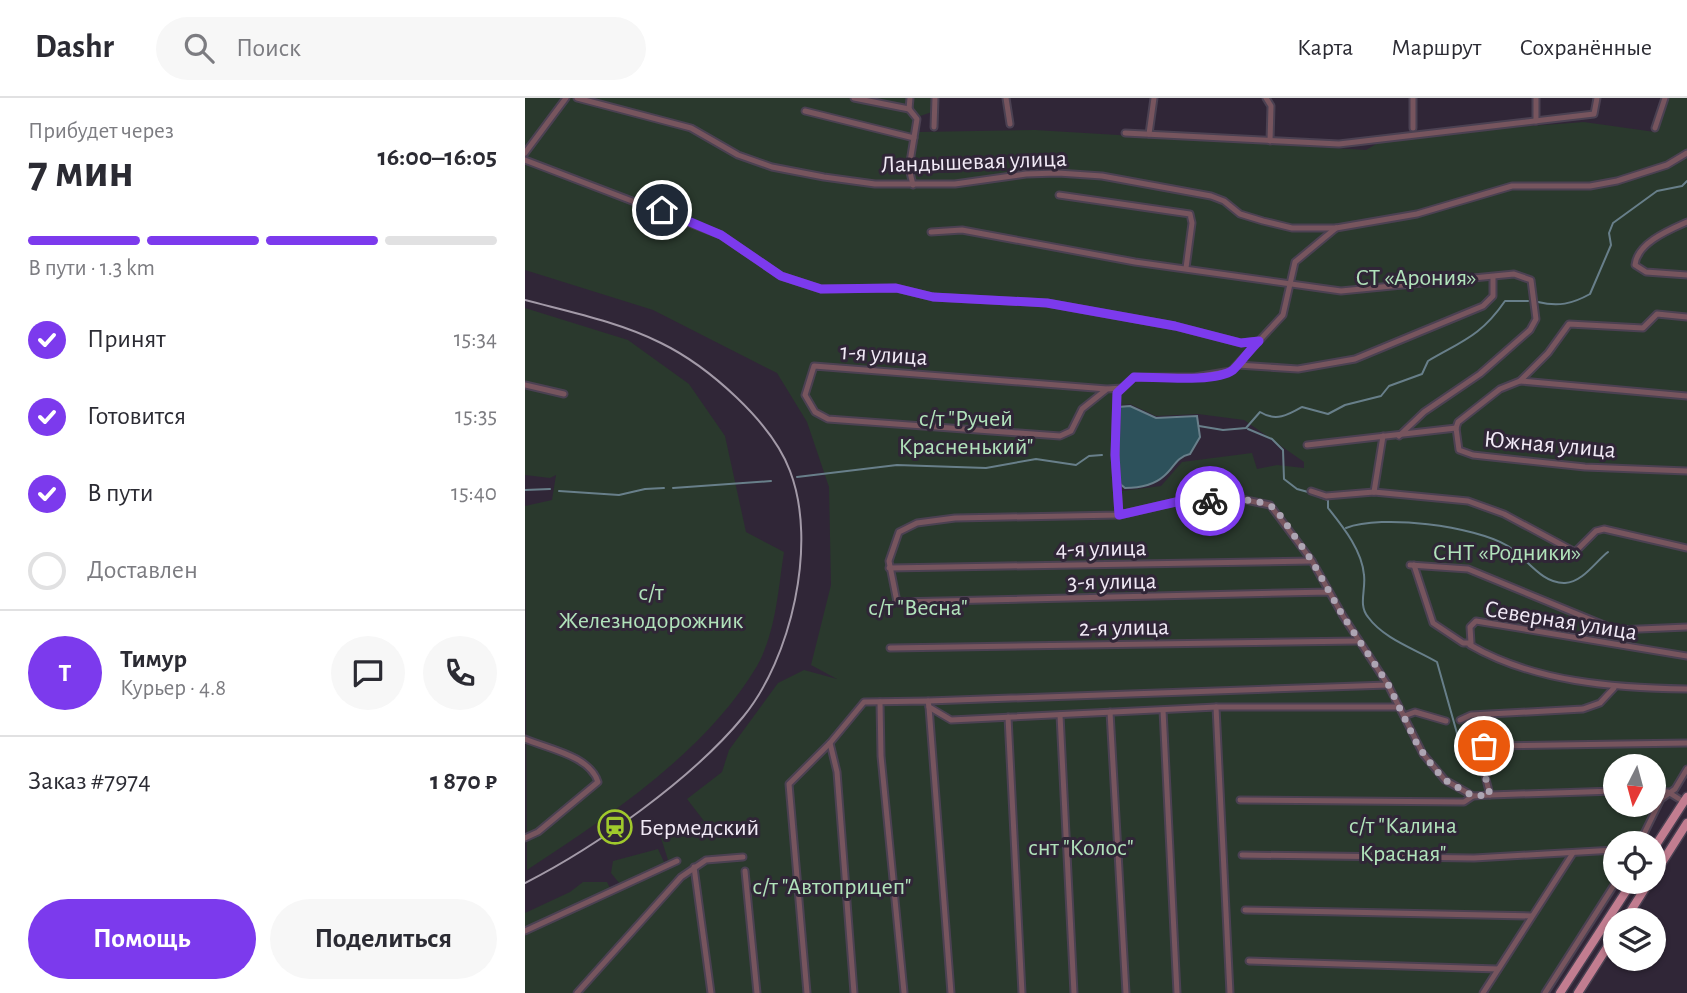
<!DOCTYPE html>
<html lang="ru">
<meta charset="utf-8">
<style>
body{margin:0;font-family:"Alegreya Sans",sans-serif;background:#f7f7f7;color:#2b2b33;height:100vh;display:flex;flex-direction:column;font-size:26px;white-space:nowrap}
*{box-sizing:border-box;margin:0}
p{font-size:23px;color:#7c7c81}
.icon{flex:none;width:38px;height:38px;fill:none;stroke:currentColor;stroke-width:2;stroke-linecap:round;stroke-linejoin:round}
.map{position:relative;flex:1;overflow:hidden}
.drawer{display:flex;flex-direction:column;background:#fff;width:525px}
.drawer>*{flex:none}
.needle{width:46px;rotate:186deg}
.fabs{position:absolute;left:1078px;top:656px;display:grid;gap:14px}
.fabs a{display:grid;place-items:center;width:63px;height:63px;border-radius:50%;background:#fff;box-shadow:0 2px 5px #0004;font-size:35px}
.pin{position:absolute;display:grid;place-items:center;width:60px;height:60px;color:#fff;margin:-30px;border:4px solid #fff;border-radius:50%;box-shadow:0 2px 7px #0007}
.courier{position:absolute;display:grid;place-items:center;width:70px;height:70px;margin:-35px;border:5px solid #7c3aed;border-radius:50%;background:#fff;color:#222;box-shadow:0 2px 9px #0007}
.headline em{font-style:normal;font-weight:600}
.headline div{display:flex;flex-direction:column-reverse}
.headline{display:flex;align-items:center;justify-content:space-between;height:119px;padding:0 28px}
h1{font-size:46px;font-weight:600;line-height:52px}
.bar{display:grid;grid-template-columns:repeat(4,1fr);gap:10px 7px;align-content:center;height:84px;padding:0 28px}
.bar i{height:9px;border-radius:5px;background:#e1e1e2}
.bar .on{background:#7c3aed}
.bar p{grid-column:span 4}
.line{display:flex;align-items:center;gap:18px;padding:0 28px;border-top:2px solid #e1e1e2}
.line div{flex:1}
.round{display:grid;place-items:center;flex:none;width:74px;height:74px;border-radius:37px;background:#f7f7f7}
ol{padding:0 28px;list-style:none}
li{display:flex;align-items:center;gap:21px;height:77px}
li p{margin-inline-start:auto}
li .icon{padding:7px;border-radius:50%;background:#7c3aed;color:#fff;stroke-width:4}
li:last-child{color:#7c7c81}
li i{width:38px;height:38px;border:4px solid #e1e1e2;border-radius:50%}
.action{display:flex;gap:14px;margin-top:auto;padding:14px 28px}
.action a{flex:1;height:80px;border-radius:42px;background:#7c3aed;color:#fff;font-size:28px;font-weight:600;line-height:80px;text-align:center}
.action a+a{background:#f7f7f7;color:#2b2b33}
header{display:flex;align-items:center;gap:42px;box-sizing:border-box;height:98px;padding:0 35px;background:#fff;border-bottom:2px solid #e1e1e2}
header strong{font-size:33px}
nav{display:flex;gap:38px;margin-inline-start:auto;font-size:24px}
.search{width:490px;height:63px;background:#f7f7f7;display:flex;align-items:center;gap:18px;box-sizing:border-box;padding:0 24px;border-radius:38px;color:#7c7c81;font-size:26px}
main{display:flex;flex:1;min-height:0}
.map>svg:first-child{display:block}
.green{fill:#2a392d;fill-rule:evenodd}
.water{fill:#2d515b;stroke:#687f8a;stroke-width:2}
.lines{fill:none;stroke-linecap:round;stroke-linejoin:round}
.stream{stroke:#687f8a;stroke-width:2}
.street-casing{stroke:#4b4152;stroke-width:9}
.primary-casing{stroke:#4b4152;stroke-width:11}
.street{stroke:#77555e;stroke-width:5}
.primary{stroke:#c27d90;stroke-width:8}
.rail{stroke:#a39aa8;stroke-width:2}
.done{stroke:#ada5b3;stroke-width:7;stroke-dasharray:0 12.6}
.route{stroke:#7c3aed;stroke-width:9}
.labels{text-anchor:middle;stroke-width:6;stroke-linejoin:round;paint-order:stroke}
.street-label{font-size:24px;fill:#f1eaf6;stroke:#302637}
.park-label{font-size:24px;fill:#b1e3bb;stroke:#302637}
.poi-label{font-size:24px;fill:#f1eaf6;stroke:#302637;text-anchor:start}
</style>
<header>
<strong>Dashr</strong>
<div class="search"><svg class="icon" aria-label="search" viewBox="0 0 24 24"><circle cx="10" cy="10" r="6"/><path d="M15 15l6 6"/></svg>Поиск</div>
<nav><a>Карта</a><a>Маршрут</a><a>Сохранённые</a></nav>
</header>
<main>
<section class="drawer">
<div class="headline"><div><h1>7 мин</h1><p>Прибудет через</p></div><em>16:00–16:05</em></div>
<div class="bar"><i class="on"></i><i class="on"></i><i class="on"></i><i></i><p>В пути · 1.3 km</p></div>
<ol>
<li><svg class="icon" aria-label="check" viewBox="0 0 24 24"><path d="M5 12l5 5 9-10"/></svg>Принят<p>15:34</p></li>
<li><svg class="icon" aria-label="check" viewBox="0 0 24 24"><path d="M5 12l5 5 9-10"/></svg>Готовится<p>15:35</p></li>
<li><svg class="icon" aria-label="check" viewBox="0 0 24 24"><path d="M5 12l5 5 9-10"/></svg>В пути<p>15:40</p></li>
<li><i></i>Доставлен</li>
</ol>
<div class="line" style="height:126px"><b class="round" style="background:#7c3aed;color:#fff">Т</b><div><b>Тимур</b><p>Курьер · 4.8</p></div><a class="round"><svg class="icon" aria-label="chat" viewBox="0 0 24 24"><path d="M4 5h16v11H9l-5 4z"/></svg></a><a class="round"><svg class="icon" aria-label="phone" viewBox="0 0 24 24"><path d="M5 4h4l2 5-3 2q2 4 5 5l2-3 5 2v4C11 20 4 13 5 4z"/></svg></a></div>
<div class="line" style="height:91px"><div>Заказ #7974</div><b>1 870 ₽</b></div>
<div class="action"><a>Помощь</a><a>Поделиться</a></div>
</section>
<div class="map">
<svg width="1162" height="895" viewBox="0 0 1162 895">
<rect width="100%" height="100%" fill="#302637"/>
<!-- green -->
<g class="green">
<path d="M0 0H407V14L395 18 393 34 510 32 841 52 863 39 1059 24 1130 34 1142 0H1162V667L1114 745 1090 746V784L1022 895H0V815L45 794 58 784H82L85 790 95 786 86 775 88 763 133 751 139 764 143 762 136 740 179 723 162 701 197 674 204 652 253 585 279 572 312 581 286 567 306 487 304 389 282 324 252 275 128 212 0 172ZM605 306 631 318 673 316 719 322 779 364V370L752 367 732 371 727 355 657 364 636 388 589 394V308ZM1090 668H1129V707H1090Z"/>
<path d="M0 210 103 242 164 286 200 338 221 434 259 454C253 492 251 534 232 568 182 653 83 719 2 772L0 408 27 402 31 377 25 380 0 377Z"/>
</g>
<!-- water -->
<path class="water" d="M605 308 631 320 672 318 675 339 665 356C651 359 649 370 639 378 629 387 613 390 600 390L594 385 593 309Z"/>
<g class="lines">
<!-- stream -->
<g class="stream">
<path d="M1013 204C1033 209 1047 206 1065 196L1086 147 1084 135 1088 125 1132 93 1157 88 1162 83"/>
<path d="M674 328 698 332 721 330 735 314C751 324 763 317 777 309L803 316 820 307 856 298 864 288 897 276 903 263C937 243 956 238 980 203H1003"/>
<polyline points="723,331 747,341 758,352 759,381 772,391 783,394"/>
<polyline points="272,379 372,367 461,370 511,361 551,367 564,358 577,357"/>
<polyline points="148,390 246,383"/>
<polyline points="0,392 25,391"/>
<polyline points="34,393 94,397 120,391 139,390"/>
<path d="M795 399 803 402V410C818 429 837 452 839 477 841 492 833 507 843 519 859 541 890 551 912 564L935 646"/>
<path d="M821 430C857 416 949 428 983 448 1001 459 1016 486 1040 485 1058 484 1070 464 1083 454"/>
</g>
<defs>
<g id="street">
<polyline points="52,0 166,30 213,57 247,69 299,79 350,86 430,86 501,76 533,75 577,78 686,98 699,103 715,116 738,123 767,130 811,130 892,116 987,88 1065,88 1092,83 1142,67 1162,55"/>
<polyline points="329,0 384,11"/>
<polyline points="481,0 485,26"/>
<polyline points="741,0 746,8 745,43"/>
<polyline points="384,11 392,21 384,70 388,87"/>
<polyline points="384,11 385,0"/>
<polyline points="280,13 389,40"/>
<polyline points="1011,23 1011,0"/>
<polyline points="409,29 410,0"/>
<polyline points="888,30 888,0"/>
<polyline points="1130,30 1140,0"/>
<polyline points="600,35 814,46 1069,16 1072,0"/>
<polyline points="624,36 629,0"/>
<polyline points="0,55 41,0"/>
<polyline points="0,62 196,137 256,178 296,191 371,190 408,199 522,205 650,228 716,245 734,243"/>
<polyline points="534,97 665,116 667,125 661,170"/>
<path d="M1162 124C1144 132 1112 145 1110 167L1121 174 1162 177"/>
<polyline points="406,134 437,132 610,164 816,193 989,176 1006,182 1011,221 1005,232 955,276 899,314 874,338"/>
<polyline points="713,267 773,271 830,261 958,208 968,198 968,179"/>
<polyline points="995,283 1162,298"/>
<polyline points="0,287 39,296"/>
<polyline points="582,291 557,311 546,333 535,338 303,321 290,314 280,297 289,268 582,291 597,290"/>
<polyline points="931,330 933,324 975,291 995,283 1023,255 1044,226 1118,230 1132,216 1162,219"/>
<polyline points="931,330 934,352 948,357 1060,369 1162,373"/>
<polyline points="782,347 931,330"/>
<polyline points="786,393 801,398 849,394 943,403 979,416 1050,454 1071,433 1079,431 1162,450"/>
<polyline points="849,394 858,338"/>
<polyline points="594,417 590,357 592,295 609,279 670,279 706,273 758,217 770,164 811,130"/>
<polyline points="885,467 943,471 1091,532 1162,529"/>
<polyline points="889,467 908,525 938,545 946,545 945,529 951,523 1162,558"/>
<polyline points="364,470 787,463"/>
<polyline points="804,494 372,504 364,463 374,434 392,425 430,420 594,417 651,404 716,401 745,407 787,463 818,518 863,587 898,656 920,682 948,698"/>
<path d="M945 547C1009 584 1089 590 1162 591"/>
<polyline points="365,550 833,543"/>
<polyline points="403,603 863,587"/>
<polyline points="355,604 356,658 379,894"/>
<polyline points="404,609 426,895"/>
<polyline points="691,609 705,895"/>
<polyline points="638,612 652,895"/>
<polyline points="585,614 601,895"/>
<polyline points="535,617 549,895"/>
<polyline points="879,618 890,614 921,623"/>
<polyline points="483,619 497,895"/>
<polyline points="935,622 946,617 1058,611 1075,605 1089,590"/>
<path d="M0 641C24 651 65 658 73 684L13 734 0 740"/>
<polyline points="305,645 312,674 329,895"/>
<polyline points="1129,693 1143,694 1159,704"/>
<polyline points="965,697 954,654 959,648 1162,645"/>
<polyline points="715,702 939,704 948,698 965,697 1090,693"/>
<polyline points="1114,746 1136,701 1150,691 1162,671"/>
<polyline points="717,757 949,760 1090,752"/>
<polyline points="169,769 186,895"/>
<polyline points="220,773 232,895"/>
<polyline points="720,812 1007,818"/>
<polyline points="0,833 152,763"/>
<polyline points="724,863 973,871"/>
<polyline points="52,895 156,779 181,762 218,759"/>
<polyline points="282,895 264,686 305,645 339,604 403,603 404,609 426,622 691,609 873,609"/>
<polyline points="958,895 1048,755"/>
<polyline points="1020,895 1091,784"/>
</g>
<g id="primary">
<polyline points="1129,750 1162,699"/>
<polyline points="1129,777 1162,725"/>
<polyline points="1100,822 1124,784"/>
<polyline points="1035,895 1107,784"/>
<polyline points="1053,895 1090,837"/>
</g>
</defs>
<!-- street casing -->
<use href="#street" class="street-casing"/>
<!-- primary casing -->
<use href="#primary" class="primary-casing"/>
<!-- street -->
<use href="#street" class="street"/>
<!-- primary -->
<use href="#primary" class="primary"/>
<!-- rail -->
<path class="rail" d="M0 202C45 214 94 224 136 245 183 268 247 324 265 373 293 446 266 561 218 619 167 681 71 749 0 785"/>
</g>
<g class="lines">
<!-- done -->
<polyline class="done" points="685,403 729,402 750,410 787,463 818,518 863,586 893,648 909,670 920,682 948,698 965,697 954,654 959,648"/>
<!-- route -->
<path class="route" d="M137 112 196 137 256 178 296 191 371 190 408 199 522 205 650 228 716 245 734 243C726 250 714 267 708 272 690 285 633 279 609 279L592 295 590 357 594 417 651 404 685 403"/>
</g>
<!-- icons -->
<defs>
<symbol id="station-ring" viewBox="-11 -11 22 22"><circle r="9.5" fill="#302637" stroke="#a0c92c" stroke-width="1.5"/><path d="M-3-6H3Q5-6 5-4V2Q5 4 3 4L4.5 6H3L1.5 4h-3L-3 6H-4.5L-3 4Q-5 4-5 2V-4Q-5-6-3-6ZM-3.5-4v3h7v-3ZM-3.5 1v1.5H-2V1ZM2 1v1.5H3.5V1Z" fill="#a0c92c"/></symbol>
</defs>
<g fill-rule="evenodd">
<use href="#station-ring" x="71" y="710" width="38" height="38"/>
</g>
<g class="labels">
<!-- street labels -->
<g class="street-label">
<text transform="translate(449 63) rotate(-2)" y="8">Ландышевая улица</text>
<text transform="translate(359 256) rotate(4)" y="8">1-я улица</text>
<text transform="translate(1025 346) rotate(5)" y="8">Южная улица</text>
<text transform="translate(576 450) rotate(-1)" y="8">4-я улица</text>
<text transform="translate(587 483) rotate(-1)" y="8">3-я улица</text>
<text transform="translate(1036 522) rotate(9)" y="8">Северная улица</text>
<text transform="translate(599 529) rotate(-1)" y="8">2-я улица</text>
</g>
<!-- park labels -->
<g class="park-label">
<text x="891" y="187">СТ «Арония»</text>
<text x="441" y="328">с/т "Ручей<tspan x="441" dy="28">Красненький"</tspan></text>
<text x="982" y="462">СНТ «Родники»</text>
<text x="126" y="502">с/т<tspan x="126" dy="28">Железнодорожник</tspan></text>
<text x="393" y="517">с/т "Весна"</text>
<text x="878" y="735">с/т "Калина<tspan x="878" dy="28">Красная"</tspan></text>
<text x="556" y="757">снт "Колос"</text>
<text x="307" y="796">с/т "Автоприцеп"</text>
</g>
<!-- poi labels -->
<g class="poi-label">
<text x="114" y="737">Бермедский</text>
</g>
</g>
</svg>
<div class="fabs">
<a><svg class="needle" viewBox="-14 -14 28 28"><path d="M0-13l5 13h-10z" fill="#e53935"/><path d="M0 13l5-13h-10z" fill="#7c7c81"/></svg></a>
<a><svg class="icon" aria-label="locate" viewBox="0 0 24 24"><circle cx="12" cy="12" r="6"/><path d="M12 2v4M12 18v4M2 12h4M18 12h4"/></svg></a>
<a><svg class="icon" aria-label="layers" viewBox="0 0 24 24"><path d="M12 4l9 5-9 5-9-5zM3 14l9 5 9-5"/></svg></a>
</div>
<div class="pin" style="left:959px;top:648px;background:#ea580c"><svg class="icon" aria-label="bag" viewBox="0 0 24 24"><path d="M5 8h14l-1 12H6zM9 8a3 3 0 0 1 6 0"/></svg></div>
<div class="pin" style="left:137px;top:112px;background:#1f2937"><svg class="icon" aria-label="home" viewBox="0 0 24 24"><path d="M3 11l9-7 9 7M6 9v11h12V9"/></svg></div>
<div class="courier" style="left:685px;top:403px"><svg class="icon" aria-label="bike" viewBox="0 0 24 24"><circle cx="6" cy="16" r="4"/><circle cx="18" cy="16" r="4"/><path d="M6 16l4-8h5l3 8M10 8l3 8H6M13 5h3"/></svg></div>
</div>
</main>
